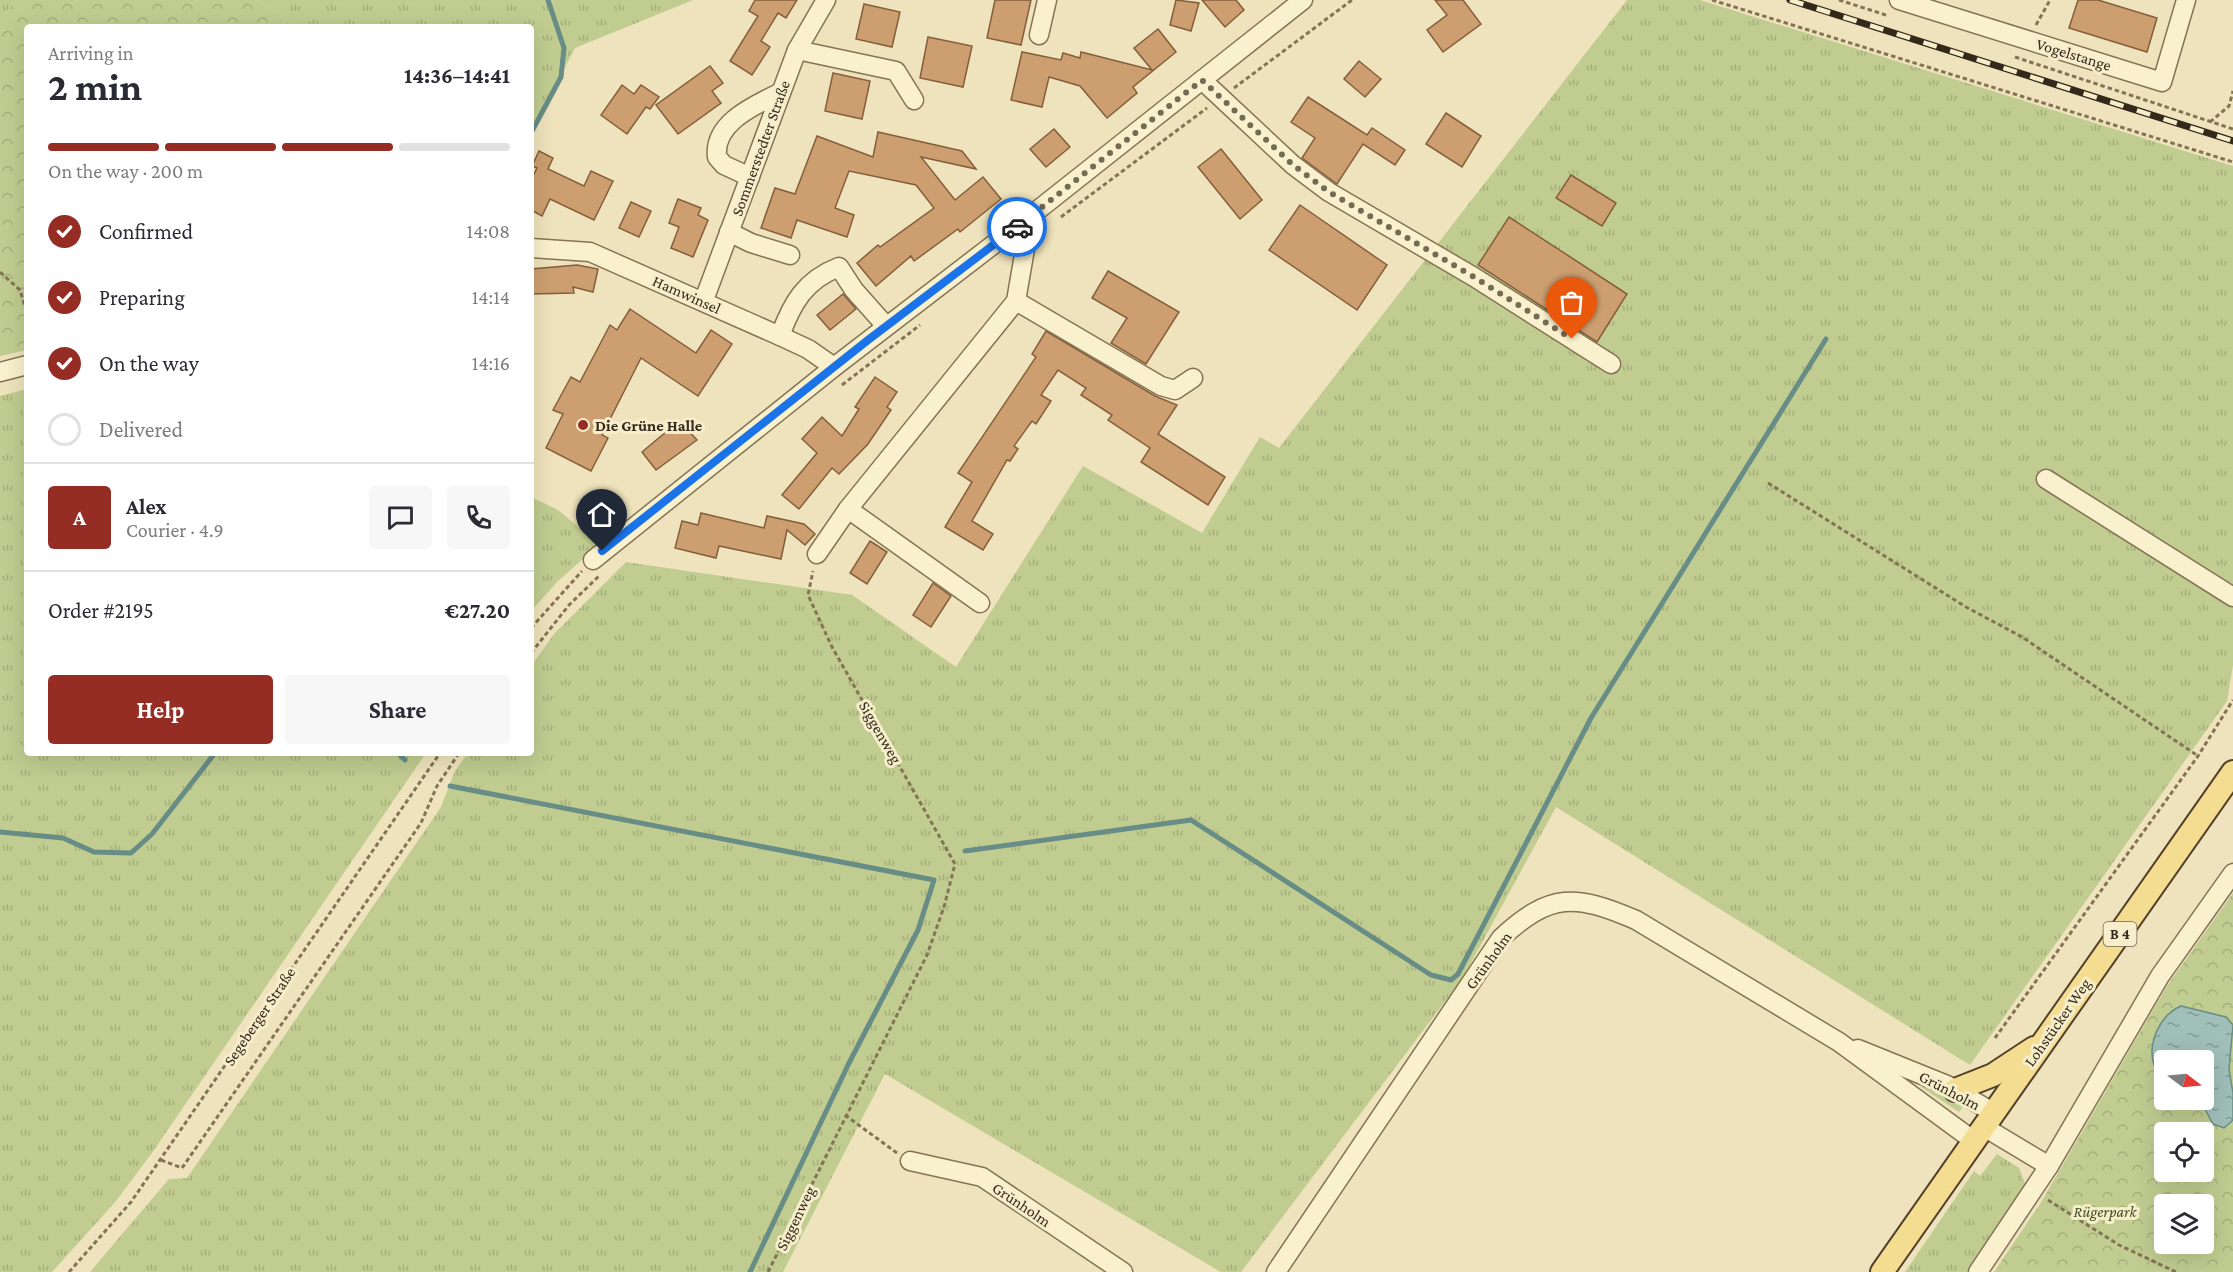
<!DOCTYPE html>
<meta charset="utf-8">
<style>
body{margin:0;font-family:"Crimson Pro",serif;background:#f7f7f7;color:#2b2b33;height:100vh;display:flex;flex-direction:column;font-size:22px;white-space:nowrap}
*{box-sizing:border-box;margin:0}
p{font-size:20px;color:#7c7c81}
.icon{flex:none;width:33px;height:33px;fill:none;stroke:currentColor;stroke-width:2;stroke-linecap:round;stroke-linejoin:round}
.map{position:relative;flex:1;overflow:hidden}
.sheet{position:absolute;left:24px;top:24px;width:510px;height:732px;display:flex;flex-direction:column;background:#fff;border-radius:6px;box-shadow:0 6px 24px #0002}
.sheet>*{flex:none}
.needle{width:39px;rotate:106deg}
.fabs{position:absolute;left:2154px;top:1050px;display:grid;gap:12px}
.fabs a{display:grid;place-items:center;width:60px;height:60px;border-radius:6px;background:#fff;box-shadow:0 6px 24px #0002;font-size:30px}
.pin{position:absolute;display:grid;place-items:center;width:51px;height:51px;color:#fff;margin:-62px -26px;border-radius:50% 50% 50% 0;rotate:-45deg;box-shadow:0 0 6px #0007}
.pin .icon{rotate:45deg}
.courier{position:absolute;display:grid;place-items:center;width:60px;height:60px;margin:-30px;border:4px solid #1a73e8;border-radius:50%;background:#fff;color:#222;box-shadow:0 2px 8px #0007}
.summary em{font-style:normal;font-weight:700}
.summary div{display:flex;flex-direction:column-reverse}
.summary{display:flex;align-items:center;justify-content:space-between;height:102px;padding:0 24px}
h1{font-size:39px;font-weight:700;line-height:45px}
.bar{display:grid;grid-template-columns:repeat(4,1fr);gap:9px 6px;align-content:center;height:72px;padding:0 24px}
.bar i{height:8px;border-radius:4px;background:#e1e1e2}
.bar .on{background:#952d24}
.bar p{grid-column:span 4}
.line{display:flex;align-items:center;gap:15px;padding:0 24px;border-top:2px solid #e1e1e2}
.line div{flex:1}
.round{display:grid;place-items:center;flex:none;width:63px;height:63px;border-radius:6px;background:#f7f7f7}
ol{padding:0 24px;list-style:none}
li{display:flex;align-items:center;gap:18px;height:66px}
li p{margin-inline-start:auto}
li .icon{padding:6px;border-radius:50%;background:#952d24;color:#fff;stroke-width:4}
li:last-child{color:#7c7c81}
li i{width:33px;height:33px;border:3px solid #e1e1e2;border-radius:50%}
.primary-button{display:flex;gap:12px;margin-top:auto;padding:12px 24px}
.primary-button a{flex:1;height:69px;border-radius:6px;background:#952d24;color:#fff;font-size:24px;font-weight:700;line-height:69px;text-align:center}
.primary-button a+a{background:#f7f7f7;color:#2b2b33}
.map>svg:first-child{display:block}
.grass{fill:url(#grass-tufts)}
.forest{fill:url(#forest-crowns);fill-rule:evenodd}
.water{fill:url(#water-ripples);stroke:#688c86;stroke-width:1.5}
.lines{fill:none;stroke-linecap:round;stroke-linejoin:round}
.stream{stroke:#688c86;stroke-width:5}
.building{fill:#cd9f70;stroke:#855e3b;stroke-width:1.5}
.minor-casing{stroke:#857355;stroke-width:21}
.major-casing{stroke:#53402a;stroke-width:26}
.path{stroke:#857355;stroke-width:3;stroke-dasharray:4.5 3;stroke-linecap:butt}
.minor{stroke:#f9f0ce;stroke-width:18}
.major{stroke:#f4dd91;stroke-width:22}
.rail-casing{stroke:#34291a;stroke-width:7}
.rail{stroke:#f6edcb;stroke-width:4.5;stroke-dasharray:14;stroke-linecap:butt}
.done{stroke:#756a53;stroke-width:6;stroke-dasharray:0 10.8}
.route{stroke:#1a73e8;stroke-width:8}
.poi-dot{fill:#952d24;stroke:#f6edcb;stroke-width:2}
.labels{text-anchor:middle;stroke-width:6;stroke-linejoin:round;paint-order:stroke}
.shield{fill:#f6edcb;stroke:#6e644f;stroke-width:1.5}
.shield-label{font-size:15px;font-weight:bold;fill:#34291a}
.street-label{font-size:16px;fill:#34291a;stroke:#f6edcb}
.poi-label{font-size:16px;font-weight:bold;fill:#34291a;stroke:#f6edcb;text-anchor:start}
.park-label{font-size:16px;font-style:italic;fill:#415121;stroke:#f6edcb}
</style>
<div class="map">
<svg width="2233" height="1272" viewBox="0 0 2233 1272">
<defs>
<pattern id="grass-tufts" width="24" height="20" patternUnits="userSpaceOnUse" patternTransform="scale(1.5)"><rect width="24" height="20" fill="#c0cc90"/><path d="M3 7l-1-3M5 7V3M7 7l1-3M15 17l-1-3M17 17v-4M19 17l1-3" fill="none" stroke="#a6af7c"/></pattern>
<pattern id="forest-crowns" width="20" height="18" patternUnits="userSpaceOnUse" patternTransform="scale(1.5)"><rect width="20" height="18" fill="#c0cc90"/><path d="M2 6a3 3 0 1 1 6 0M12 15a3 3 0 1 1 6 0" fill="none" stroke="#a6af7c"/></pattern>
<pattern id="water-ripples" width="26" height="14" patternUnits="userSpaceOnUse" patternTransform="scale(1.5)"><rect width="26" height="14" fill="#a0bfb8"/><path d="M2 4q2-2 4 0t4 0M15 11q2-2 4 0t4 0" fill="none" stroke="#839b95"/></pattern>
</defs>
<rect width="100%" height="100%" fill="#eee3bc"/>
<!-- grass -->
<g class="grass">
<polygon points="0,0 16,0 0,19"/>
<polygon points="257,0 693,0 575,48 531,132 531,27 296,27"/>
<polygon points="1627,0 1700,0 2233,166 2233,665 2227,701 1970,1065 1556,807 1462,979 1241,1272 1221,1272 885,1074 783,1272 90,1272 169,1179 187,1178 441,807 455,771 468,753 531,753 531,666 555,633 626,562 852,595 956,667 1083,466 1202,533 1260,437 1279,448"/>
<polygon points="27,389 27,753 426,753 154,1150 116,1201 52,1272 0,1272 0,396"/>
<polygon points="531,497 558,510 593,539 594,549 558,581 531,611"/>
<polygon points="1923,1085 1955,1098 1963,1107 1959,1112 1921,1087"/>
<polygon points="1997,1154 2019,1168 2025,1184 2022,1194 1970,1272 1905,1272 1974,1171 1980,1176"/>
</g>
<!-- forest -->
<g class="forest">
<polygon points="16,0 257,0 296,27 27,27 27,350 0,356 0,19"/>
<path d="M2233 893V1093L2229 1069 2233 1025 2170 1011 2152 1042 2154 1065 2164 1068V1100H2200L2213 1124 2224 1128 2233 1120V1272H1994L2040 1204 2167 986ZM2164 1132H2204V1172H2164ZM2164 1204H2204V1244H2164Z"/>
</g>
<!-- water -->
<path class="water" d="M2181 1006 2226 1017 2233 1025 2229 1069 2233 1093V1120L2224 1128 2213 1124 2200 1100H2204V1060H2164V1068L2154 1065C2147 1043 2160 1015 2181 1006Z"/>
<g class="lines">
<!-- stream -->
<g class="stream">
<polyline points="531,133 561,77 564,48 548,0"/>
<polyline points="398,753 405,760"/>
<polyline points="450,786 934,880 918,930 849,1063 750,1272"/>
<polyline points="0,832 63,838 94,852 131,853 152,834 215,753"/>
<polyline points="965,851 1191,820 1431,975 1451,980 1458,974 1591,718 1826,339"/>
</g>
</g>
<!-- building -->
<g class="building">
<polygon points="755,0 797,0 786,18 778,13 761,41 770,47 752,75 730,61 758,16 749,11"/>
<polygon points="995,0 1031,0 1021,45 987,38"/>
<polygon points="1176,0 1199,3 1191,31 1170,25"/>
<polygon points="1202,0 1236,0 1244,10 1225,27"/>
<polygon points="1435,0 1463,0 1481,24 1443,52 1427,30 1447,15"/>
<polygon points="2078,0 2098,0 2157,18 2147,52 2069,28"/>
<polygon points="864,4 900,12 892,47 856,39"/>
<polygon points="1158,29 1176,52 1133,87 1137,93 1107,118 1080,86 1049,77 1042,107 1011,100 1022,52 1061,60 1063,53 1080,58 1081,52 1152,70 1134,48"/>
<polygon points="928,37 972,46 963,87 920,78"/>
<polygon points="1359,61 1381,79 1365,97 1344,79"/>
<polygon points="710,66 723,83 712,91 721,103 678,134 656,105"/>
<polygon points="833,73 870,81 862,119 825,111"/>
<polygon points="622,85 634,94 641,85 659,97 650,109 646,107 627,134 601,115"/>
<polygon points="1308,97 1367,135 1372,128 1405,150 1395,165 1363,144 1337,184 1302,158 1315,138 1291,122"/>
<polygon points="1446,113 1481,136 1462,167 1426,144"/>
<polygon points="1054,129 1070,147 1046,167 1030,149"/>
<polygon points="878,132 962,151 976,169 921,157 955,200 983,177 1001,199 960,232 958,229 914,261 911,256 876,286 857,263 878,245 880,247 934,208 916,185 849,171 835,208 854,215 847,237 797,220 791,238 761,228 775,188 795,194 817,136 873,157"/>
<polygon points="1221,149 1262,200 1240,219 1198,167"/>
<polygon points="539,151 553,158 548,169 584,186 591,171 613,181 594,220 550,199 542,216 531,210 531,180 537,168 532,166"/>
<polygon points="1571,175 1616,203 1602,226 1556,198"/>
<polygon points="678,199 701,208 698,215 708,220 693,257 671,248 679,227 669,223"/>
<polygon points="631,202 651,211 639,237 619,228"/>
<polygon points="1300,205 1387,265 1357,310 1269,250"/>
<polygon points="1509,217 1627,294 1597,342 1478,265"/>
<polygon points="577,265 598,269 593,292 573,287 574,293 531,294 531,269"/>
<polygon points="1108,271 1179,312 1146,364 1111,343 1127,318 1092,298"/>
<polygon points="843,294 856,309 830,330 817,315"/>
<polygon points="630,309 696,353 711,330 732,344 698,396 641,358 602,435 608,438 591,471 546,448 563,414 553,410 571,377 580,382 610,325 617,330"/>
<polygon points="1046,331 1155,396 1177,405 1158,434 1225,477 1208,505 1141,462 1150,448 1108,420 1112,415 1081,395 1086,388 1058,370 1041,395 1051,401 1036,424 1032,421 1014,446 1018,449 1010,461 1007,460 972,521 993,534 983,550 945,527 972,482 958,473 1036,357 1032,354"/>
<polygon points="875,377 897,392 887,407 891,410 868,444 839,474 832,468 799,509 782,495 817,453 802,439 822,417 842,436 859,409 855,407"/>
<polygon points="679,421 697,440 656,470 642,452"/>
<polygon points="701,513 764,528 767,516 804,524 815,534 805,545 787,530 781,559 719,546 716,558 675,548 682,521 698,525"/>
<polygon points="870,541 887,552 867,584 850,573"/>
<polygon points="933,583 951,596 931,627 913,615"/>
</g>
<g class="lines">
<defs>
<g id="minor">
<polyline points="1899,0 2162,82 2186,0"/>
<polyline points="1039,35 1047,0"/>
<polyline points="797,50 896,71 914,100"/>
<polyline points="1202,80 1293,165 1329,192 1474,277 1611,364"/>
<path d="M750 177 724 165 717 157C713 122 756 105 781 92"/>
<polyline points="729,232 751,243 790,255"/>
<polyline points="531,248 590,252 780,336 808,349 834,367"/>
<polyline points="704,300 797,50 826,0"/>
<polyline points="1016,301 1161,386 1175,390 1193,378"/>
<path d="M780 336C792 303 805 280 839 267L854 290 886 326"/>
<polyline points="0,372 27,365"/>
<polyline points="2046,479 2233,597"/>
<polyline points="848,509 980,603"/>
<polyline points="817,554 848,509 1016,301 1026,243 1024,221"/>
<polyline points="593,560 834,367 1024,221 1303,0"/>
<polyline points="1858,1049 1947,1085 1994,1113"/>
<polyline points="1984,1127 2049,1166"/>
<polyline points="910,1161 982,1177 1123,1272"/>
<path d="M1276 1272 1501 938C1551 892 1575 894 1636 920L1839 1042 1974 1141"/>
<polyline points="1978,1272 2049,1166 2160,976 2233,873"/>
</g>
<g id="major">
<polyline points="1955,1090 1993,1075 2034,1048"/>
<polyline points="1882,1272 2233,772"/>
</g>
</defs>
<!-- minor casing -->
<use href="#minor" class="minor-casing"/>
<!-- major casing -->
<use href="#major" class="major-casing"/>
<!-- path -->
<g class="path">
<polyline points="1712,0 2233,162"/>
<polyline points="1839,0 1889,16"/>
<polyline points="2036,25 2050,0"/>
<polyline points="2015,57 2233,129"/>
<polyline points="1234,88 1352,0"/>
<polyline points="2210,122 2229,106 2233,91"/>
<polyline points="1061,217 1207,108"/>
<polyline points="0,272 20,290 27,313"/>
<polyline points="842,385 920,325"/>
<polyline points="1768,483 1966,607 2022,637 2198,756"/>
<polyline points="531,628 582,571"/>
<polyline points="531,653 569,605 599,576"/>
<polyline points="1995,1038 2198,756 2233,700"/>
<polyline points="845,1115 897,1153"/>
<polyline points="161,1160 182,1168 421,823 437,786 459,753"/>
<polyline points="2048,1200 2119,1245 2176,1272"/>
<polyline points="69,1272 131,1202 440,753"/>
<polyline points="768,1272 927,955 944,907 955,864 832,647 808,595 813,571"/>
</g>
<!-- minor -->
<use href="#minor" class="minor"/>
<!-- major -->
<use href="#major" class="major"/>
<defs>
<polyline id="rail" points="1790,0 2233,141"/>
</defs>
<!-- rail casing -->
<use href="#rail" class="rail-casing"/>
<!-- rail -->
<use href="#rail" class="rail"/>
</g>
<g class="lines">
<!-- done -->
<polyline class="done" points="1017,227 1202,80 1293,165 1329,192 1474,277 1572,339"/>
<!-- route -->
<polyline class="route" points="602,551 868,340 1017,227"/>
</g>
<!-- markers -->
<circle class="poi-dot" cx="583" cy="425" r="6"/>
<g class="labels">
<!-- shield labels -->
<rect class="shield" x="2103.5" y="922" width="33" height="24" rx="4.5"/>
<g class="shield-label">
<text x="2120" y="939">B 4</text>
</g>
<!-- street labels -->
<g class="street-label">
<text transform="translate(2074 54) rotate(17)" y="6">Vogelstange</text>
<text transform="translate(760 148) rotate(-70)" y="6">Sommerstedter Straße</text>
<text transform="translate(687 294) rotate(24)" y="6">Hamwinsel</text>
<text transform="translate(881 732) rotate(60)" y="6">Siggenweg</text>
<text transform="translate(1488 960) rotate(-54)" y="6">Grünholm</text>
<text transform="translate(259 1016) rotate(-56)" y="6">Segeberger Straße</text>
<text transform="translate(2057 1022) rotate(-55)" y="6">Lohstücker Weg</text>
<text transform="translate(1950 1090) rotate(28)" y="6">Grünholm</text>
<text transform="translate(1022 1204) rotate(34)" y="6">Grünholm</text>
<text transform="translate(795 1218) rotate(-64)" y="6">Siggenweg</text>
</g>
<!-- poi labels -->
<g class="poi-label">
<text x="595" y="431">Die Grüne Halle</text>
</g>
<!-- park labels -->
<g class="park-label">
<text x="2105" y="1217">Rügerpark</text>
</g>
</g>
</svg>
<div class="fabs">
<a><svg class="needle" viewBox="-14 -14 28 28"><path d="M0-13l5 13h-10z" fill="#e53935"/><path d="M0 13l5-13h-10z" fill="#7c7c81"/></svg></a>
<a><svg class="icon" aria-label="locate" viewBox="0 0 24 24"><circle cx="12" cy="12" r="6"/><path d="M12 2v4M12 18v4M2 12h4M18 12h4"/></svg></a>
<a><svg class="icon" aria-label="layers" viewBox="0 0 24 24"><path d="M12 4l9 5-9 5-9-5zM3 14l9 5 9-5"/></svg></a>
</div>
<div class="pin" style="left:1572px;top:339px;background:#ea580c"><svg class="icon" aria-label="bag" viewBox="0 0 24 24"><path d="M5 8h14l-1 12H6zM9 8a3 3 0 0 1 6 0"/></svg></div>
<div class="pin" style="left:602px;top:551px;background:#1f2937"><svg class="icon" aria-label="home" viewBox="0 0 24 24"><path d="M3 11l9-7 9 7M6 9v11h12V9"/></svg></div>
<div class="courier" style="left:1017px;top:227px"><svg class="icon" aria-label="car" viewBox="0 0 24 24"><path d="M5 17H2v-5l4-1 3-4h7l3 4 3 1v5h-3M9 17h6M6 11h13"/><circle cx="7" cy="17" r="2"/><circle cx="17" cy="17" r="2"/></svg></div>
<section class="sheet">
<div class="summary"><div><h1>2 min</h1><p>Arriving in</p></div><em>14:36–14:41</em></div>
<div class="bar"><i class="on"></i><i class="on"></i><i class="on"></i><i></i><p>On the way · 200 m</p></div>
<ol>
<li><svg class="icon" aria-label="check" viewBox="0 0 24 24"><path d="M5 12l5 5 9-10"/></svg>Confirmed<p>14:08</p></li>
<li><svg class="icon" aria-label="check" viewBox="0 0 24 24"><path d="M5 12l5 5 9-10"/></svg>Preparing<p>14:14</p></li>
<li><svg class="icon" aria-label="check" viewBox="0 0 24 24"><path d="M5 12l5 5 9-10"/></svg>On the way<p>14:16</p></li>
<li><i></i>Delivered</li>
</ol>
<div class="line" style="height:108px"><b class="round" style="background:#952d24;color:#fff">A</b><div><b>Alex</b><p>Courier · 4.9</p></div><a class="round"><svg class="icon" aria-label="chat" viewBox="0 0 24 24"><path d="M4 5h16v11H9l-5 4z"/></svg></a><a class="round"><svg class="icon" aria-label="phone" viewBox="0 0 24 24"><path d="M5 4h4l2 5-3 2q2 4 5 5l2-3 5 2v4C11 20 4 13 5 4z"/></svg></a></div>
<div class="line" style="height:78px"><div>Order #2195</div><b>€27.20</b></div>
<div class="primary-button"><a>Help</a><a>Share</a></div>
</section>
</div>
